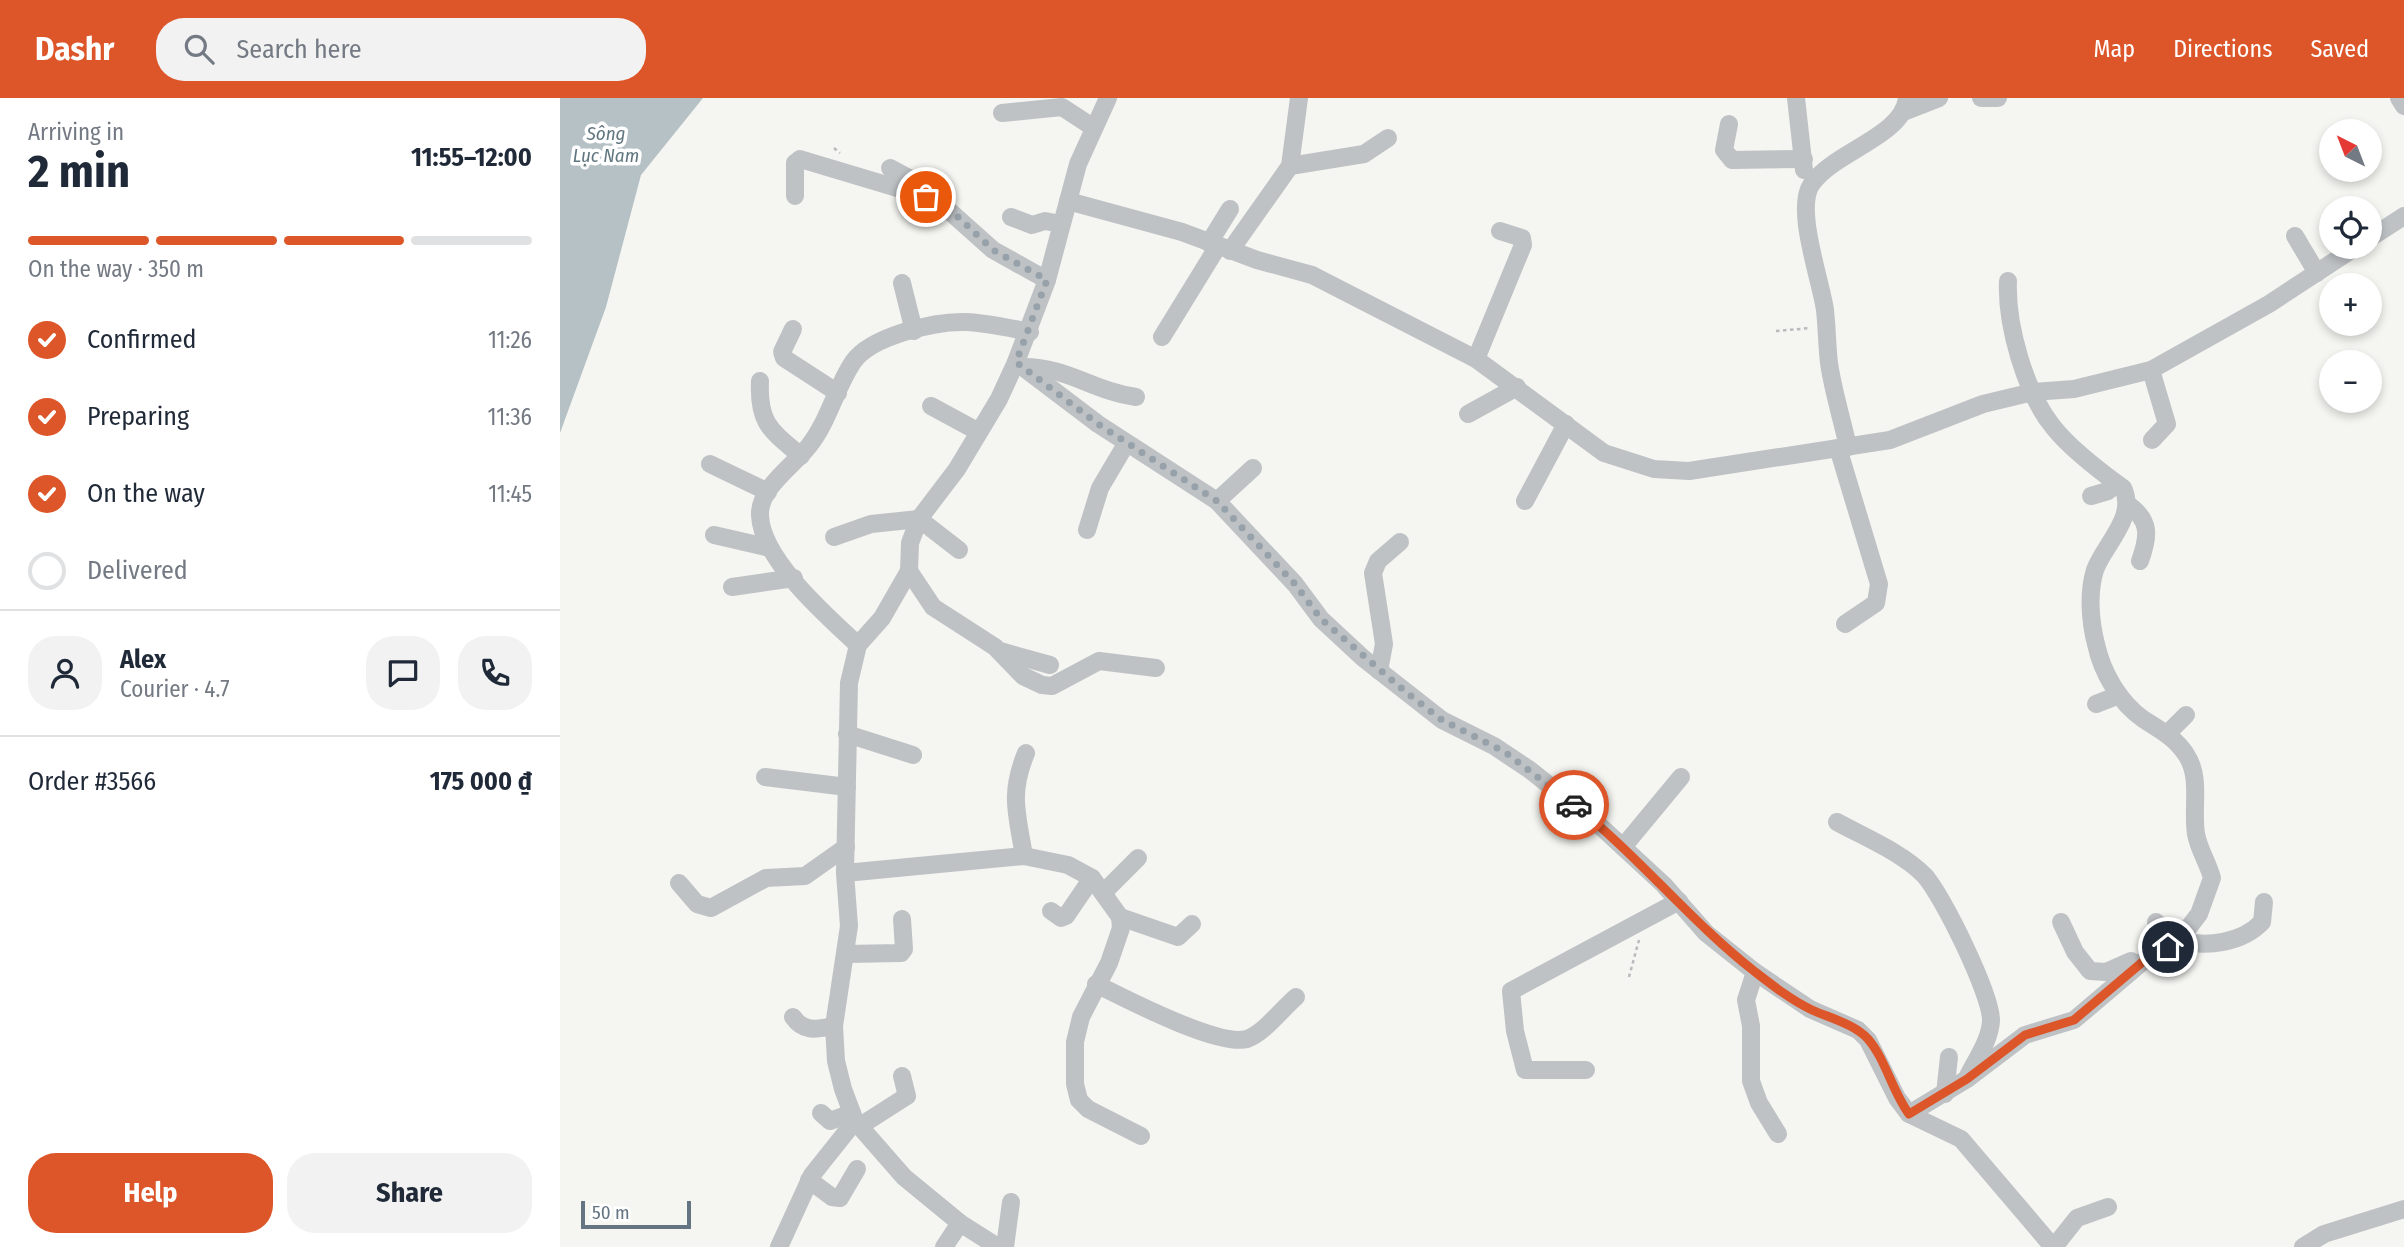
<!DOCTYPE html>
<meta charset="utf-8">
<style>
body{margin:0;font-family:"Fira Sans Condensed",sans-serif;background:#f2f2f3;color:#1f2937;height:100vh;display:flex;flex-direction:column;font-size:26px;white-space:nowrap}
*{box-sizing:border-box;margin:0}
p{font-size:23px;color:#747a83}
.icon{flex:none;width:38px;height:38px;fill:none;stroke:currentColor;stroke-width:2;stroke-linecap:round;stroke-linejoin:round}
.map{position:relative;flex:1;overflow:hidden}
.details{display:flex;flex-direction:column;background:#fff;width:560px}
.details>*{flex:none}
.needle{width:46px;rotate:318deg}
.controls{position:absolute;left:1759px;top:21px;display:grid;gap:14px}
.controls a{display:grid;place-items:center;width:63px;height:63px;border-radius:50%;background:#fff;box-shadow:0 4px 10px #0003;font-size:35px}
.scale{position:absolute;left:21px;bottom:18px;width:110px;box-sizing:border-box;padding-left:7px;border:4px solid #657482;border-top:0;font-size:19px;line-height:24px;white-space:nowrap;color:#657482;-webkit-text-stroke:5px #fff;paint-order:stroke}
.pin{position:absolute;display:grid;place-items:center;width:60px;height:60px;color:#fff;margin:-30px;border:4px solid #fff;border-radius:50%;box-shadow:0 2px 7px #0007}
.courier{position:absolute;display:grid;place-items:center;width:70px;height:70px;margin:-35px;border:5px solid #dd5629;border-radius:50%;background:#fff;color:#222;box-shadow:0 2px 9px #0007}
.overview em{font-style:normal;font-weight:700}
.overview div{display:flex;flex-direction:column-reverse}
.overview{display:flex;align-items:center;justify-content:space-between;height:119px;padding:0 28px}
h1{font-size:46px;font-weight:700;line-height:52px}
.bar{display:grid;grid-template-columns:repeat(4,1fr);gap:10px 7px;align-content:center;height:84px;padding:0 28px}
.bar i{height:9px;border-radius:5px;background:#e0e1e3}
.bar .current{background:#dd5629}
.bar p{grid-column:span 4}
.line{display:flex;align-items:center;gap:18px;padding:0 28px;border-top:2px solid #e0e1e3}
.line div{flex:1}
.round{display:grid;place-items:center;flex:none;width:74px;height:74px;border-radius:28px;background:#f2f2f3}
ol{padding:0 28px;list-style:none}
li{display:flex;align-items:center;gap:21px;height:77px}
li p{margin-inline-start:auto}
li .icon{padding:7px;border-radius:50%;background:#dd5629;color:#fff;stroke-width:4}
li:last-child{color:#747a83}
li i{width:38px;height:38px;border:4px solid #e0e1e3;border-radius:50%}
.button{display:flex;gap:14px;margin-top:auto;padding:14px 28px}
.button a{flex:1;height:80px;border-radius:28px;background:#dd5629;color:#fff;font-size:28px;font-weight:700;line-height:80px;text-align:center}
.button a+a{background:#f2f2f3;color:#1f2937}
header{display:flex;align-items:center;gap:42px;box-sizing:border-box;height:98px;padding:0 35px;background:#dd5629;color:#fff}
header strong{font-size:33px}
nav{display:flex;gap:38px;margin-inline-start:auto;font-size:24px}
.search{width:490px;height:63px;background:#f2f2f3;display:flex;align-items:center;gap:18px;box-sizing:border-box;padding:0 24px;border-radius:28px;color:#747a83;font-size:26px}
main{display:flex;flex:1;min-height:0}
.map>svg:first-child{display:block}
.water{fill:#b6c1c6}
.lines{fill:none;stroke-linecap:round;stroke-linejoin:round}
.path{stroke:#b8bbbd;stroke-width:2.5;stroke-dasharray:3.5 3.5;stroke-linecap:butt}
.minor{stroke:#bec2c5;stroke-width:18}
.done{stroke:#97a1a9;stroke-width:7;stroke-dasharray:0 12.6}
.route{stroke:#dd5629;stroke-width:9}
.labels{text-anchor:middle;stroke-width:7;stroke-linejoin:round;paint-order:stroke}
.water-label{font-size:19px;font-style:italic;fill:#60767f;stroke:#fff}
</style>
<header>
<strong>Dashr</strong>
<div class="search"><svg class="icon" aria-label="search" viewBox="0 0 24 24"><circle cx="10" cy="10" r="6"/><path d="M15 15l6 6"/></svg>Search here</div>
<nav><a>Map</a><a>Directions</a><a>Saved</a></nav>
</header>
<main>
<section class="details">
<div class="overview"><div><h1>2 min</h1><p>Arriving in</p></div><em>11:55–12:00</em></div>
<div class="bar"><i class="current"></i><i class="current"></i><i class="current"></i><i></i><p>On the way · 350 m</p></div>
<ol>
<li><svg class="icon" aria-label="check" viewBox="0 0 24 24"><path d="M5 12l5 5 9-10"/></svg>Confirmed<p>11:26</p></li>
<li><svg class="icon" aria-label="check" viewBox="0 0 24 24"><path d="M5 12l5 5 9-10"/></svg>Preparing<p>11:36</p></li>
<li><svg class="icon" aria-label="check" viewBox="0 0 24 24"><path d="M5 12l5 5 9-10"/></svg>On the way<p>11:45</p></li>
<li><i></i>Delivered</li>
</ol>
<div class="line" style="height:126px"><a class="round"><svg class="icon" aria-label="person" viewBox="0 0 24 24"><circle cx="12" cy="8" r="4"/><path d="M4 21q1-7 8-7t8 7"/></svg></a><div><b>Alex</b><p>Courier · 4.7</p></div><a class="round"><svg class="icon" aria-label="chat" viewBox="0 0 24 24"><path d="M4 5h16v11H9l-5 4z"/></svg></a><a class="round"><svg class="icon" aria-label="phone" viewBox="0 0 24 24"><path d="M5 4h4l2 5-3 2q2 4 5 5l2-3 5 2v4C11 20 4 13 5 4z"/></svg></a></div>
<div class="line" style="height:91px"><div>Order #3566</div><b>175 000 ₫</b></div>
<div class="button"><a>Help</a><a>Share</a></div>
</section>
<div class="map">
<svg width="1844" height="1149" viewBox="0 0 1844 1149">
<rect width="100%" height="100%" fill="#f5f5f1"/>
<!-- water -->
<polygon class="water" points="0,0 143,0 81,77 46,209 0,335"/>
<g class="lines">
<!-- path -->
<g class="path">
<polyline points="274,50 280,55"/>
<polyline points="1216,233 1251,230"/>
<polyline points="1609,865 1622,868"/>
<polyline points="1069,879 1079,842"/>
</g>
<!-- minor -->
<g class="minor">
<polyline points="1236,0 1244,72"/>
<polyline points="1421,0 1438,0"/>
<polyline points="1839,0 1844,8"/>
<polyline points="1343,14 1379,0"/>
<polyline points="442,15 502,9 534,30"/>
<polyline points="1169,26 1164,52 1172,62 1244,61"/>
<polyline points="730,68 804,56 828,40"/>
<polyline points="330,70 373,93"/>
<polyline points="235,98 235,65 240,61 377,102 433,152 487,182"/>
<polyline points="508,103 622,134 697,162 752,177 916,261 1044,355 1094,371 1129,373 1330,342 1423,306 1473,294 1514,291 1591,272 1709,206 1796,149"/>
<polyline points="451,119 472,127 485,123 501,126"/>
<polyline points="1735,138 1757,175"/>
<polyline points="1810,140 1844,118"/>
<polyline points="649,145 670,111"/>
<polyline points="670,153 730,68 739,0"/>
<polyline points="342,185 354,233"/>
<polyline points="233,231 222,254 224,260 278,295"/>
<polyline points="602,239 658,148"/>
<polyline points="916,261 963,147 962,140 940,133"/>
<polyline points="456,264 538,326 657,403 735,486 761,521 803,560 882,622 934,648 970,672 1039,727 1104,787 1146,835 1195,874 1250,911 1298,932 1308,942 1337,1000 1349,1016 1401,1041 1493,1149"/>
<path d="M462 269C506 268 533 293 576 299"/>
<polyline points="1591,272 1607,326 1592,342"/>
<path d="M200 283C198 325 210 332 241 358"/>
<polyline points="371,308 419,334"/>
<polyline points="908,316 957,289"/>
<path d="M1288 349C1282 321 1273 293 1269 265 1267 248 1267 230 1265 212 1261 183 1235 112 1251 87 1272 54 1343 39 1347 0"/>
<polyline points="1278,350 1319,486 1316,505 1285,526"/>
<polyline points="150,366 208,394"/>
<polyline points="1531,398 1548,393 1557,386"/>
<polyline points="657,403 693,370"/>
<polyline points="965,403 1006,326"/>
<path d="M1567 406C1591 422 1589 438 1580 463"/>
<polyline points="527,432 540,390 566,346"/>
<polyline points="154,437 210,450"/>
<polyline points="274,439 311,426 359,421 399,452"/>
<polyline points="349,473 373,509 435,549 463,578 482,587 492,588 539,563 596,570"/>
<polyline points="172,489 234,480"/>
<path d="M298 547C267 518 201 461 200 417 199 390 233 368 248 349 269 323 275 291 293 264 311 238 375 223 406 224 428 225 449 230 470 234"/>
<polyline points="440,553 490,567"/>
<polyline points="819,573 824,546 813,475 818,463 840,444"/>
<polyline points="1536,606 1559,597"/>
<polyline points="287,636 353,657"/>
<polyline points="1607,636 1626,617"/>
<polyline points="205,679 287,689"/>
<path d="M1277 724C1306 740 1341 754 1364 777 1382 796 1432 898 1431 923 1430 942 1416 962 1408 978"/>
<polyline points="1063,749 1121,679"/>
<path d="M464 758C457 715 449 697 466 655"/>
<polyline points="285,775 464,758 508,767 532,780 560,819 561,830 549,865 521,919 515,944 515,986 519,1002 528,1011 581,1038"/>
<polyline points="119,785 137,806 151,810 206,780 245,778 286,749"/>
<polyline points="545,793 578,760"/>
<polyline points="491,813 501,820 506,818 532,780"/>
<polyline points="560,819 618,839 632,826"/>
<polyline points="1501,824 1515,854 1530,873 1546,874 1571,863"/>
<polyline points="1596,824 1605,832 1626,834"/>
<path d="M1619 842C1646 850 1682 845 1702 824L1704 804"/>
<polyline points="286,856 341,855 344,851 342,821"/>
<polyline points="1195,874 1186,902 1191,928 1191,983 1199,1005 1218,1036"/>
<path d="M536 886C564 900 658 949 687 941 704 935 722 911 736 899"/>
<path d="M233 919C244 935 257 931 274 928"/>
<polyline points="1026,972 965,972 955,933 951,893 1119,803"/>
<polyline points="1385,996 1389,959"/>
<polyline points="261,1015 270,1023 292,1015"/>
<path d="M1349 1016 1407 981 1465 937 1514 922 1586 861 1619 842 1639 816 1652 780C1648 765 1639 752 1636 736 1632 710 1641 680 1627 658 1616 640 1600 632 1583 621 1559 604 1542 574 1536 546 1530 523 1528 494 1535 472 1544 447 1577 419 1563 390 1541 374 1510 350 1494 330 1465 295 1446 226 1448 183"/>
<polyline points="300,1028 347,998 342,978"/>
<polyline points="249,1082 272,1099 280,1100 297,1071"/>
<polyline points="219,1149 252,1077 295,1023"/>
<polyline points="384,1149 400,1125"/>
<polyline points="438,1149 400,1125 344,1079 295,1023 283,991 276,963 274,928 289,828 285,775 289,585 298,547 322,520 349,473 350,445 359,421 397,371 439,301 456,264 487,182 518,66 548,0"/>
<polyline points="445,1149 451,1104"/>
<polyline points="1494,1149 1517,1120 1548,1109"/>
<polyline points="1743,1149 1764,1136 1844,1111"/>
</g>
</g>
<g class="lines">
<!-- done -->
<polyline class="done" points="366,99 395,116 433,152 487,182 456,264 538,326 657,403 735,486 761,521 847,595 882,622 945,654 1014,707"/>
<!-- route -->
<path class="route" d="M1014 707C1079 758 1130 823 1194 873 1212 887 1231 902 1252 912 1270 920 1294 926 1308 941 1326 962 1332 993 1349 1016L1407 981 1465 937 1514 922 1586 861 1608 849"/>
</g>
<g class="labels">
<!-- water labels -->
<g class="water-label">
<text x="46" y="42">Sông<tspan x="46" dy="22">Lục Nam</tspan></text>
</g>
</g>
</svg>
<div class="controls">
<a><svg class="needle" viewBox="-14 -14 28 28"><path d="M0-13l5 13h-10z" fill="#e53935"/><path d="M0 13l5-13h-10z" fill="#747a83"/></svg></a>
<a><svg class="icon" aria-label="locate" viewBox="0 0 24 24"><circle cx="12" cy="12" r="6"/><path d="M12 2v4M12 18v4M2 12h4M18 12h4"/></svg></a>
<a>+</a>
<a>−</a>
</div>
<div class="scale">50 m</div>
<div class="pin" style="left:366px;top:99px;background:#ea580c"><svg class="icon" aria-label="bag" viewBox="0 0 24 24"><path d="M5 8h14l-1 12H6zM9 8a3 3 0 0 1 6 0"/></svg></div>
<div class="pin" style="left:1608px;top:849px;background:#1f2937"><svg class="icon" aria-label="home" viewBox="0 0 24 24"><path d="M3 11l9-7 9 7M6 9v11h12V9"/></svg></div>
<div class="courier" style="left:1014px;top:707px"><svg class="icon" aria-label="car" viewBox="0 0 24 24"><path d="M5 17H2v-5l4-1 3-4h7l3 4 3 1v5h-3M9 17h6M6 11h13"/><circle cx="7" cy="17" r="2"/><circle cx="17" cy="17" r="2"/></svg></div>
</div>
</main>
